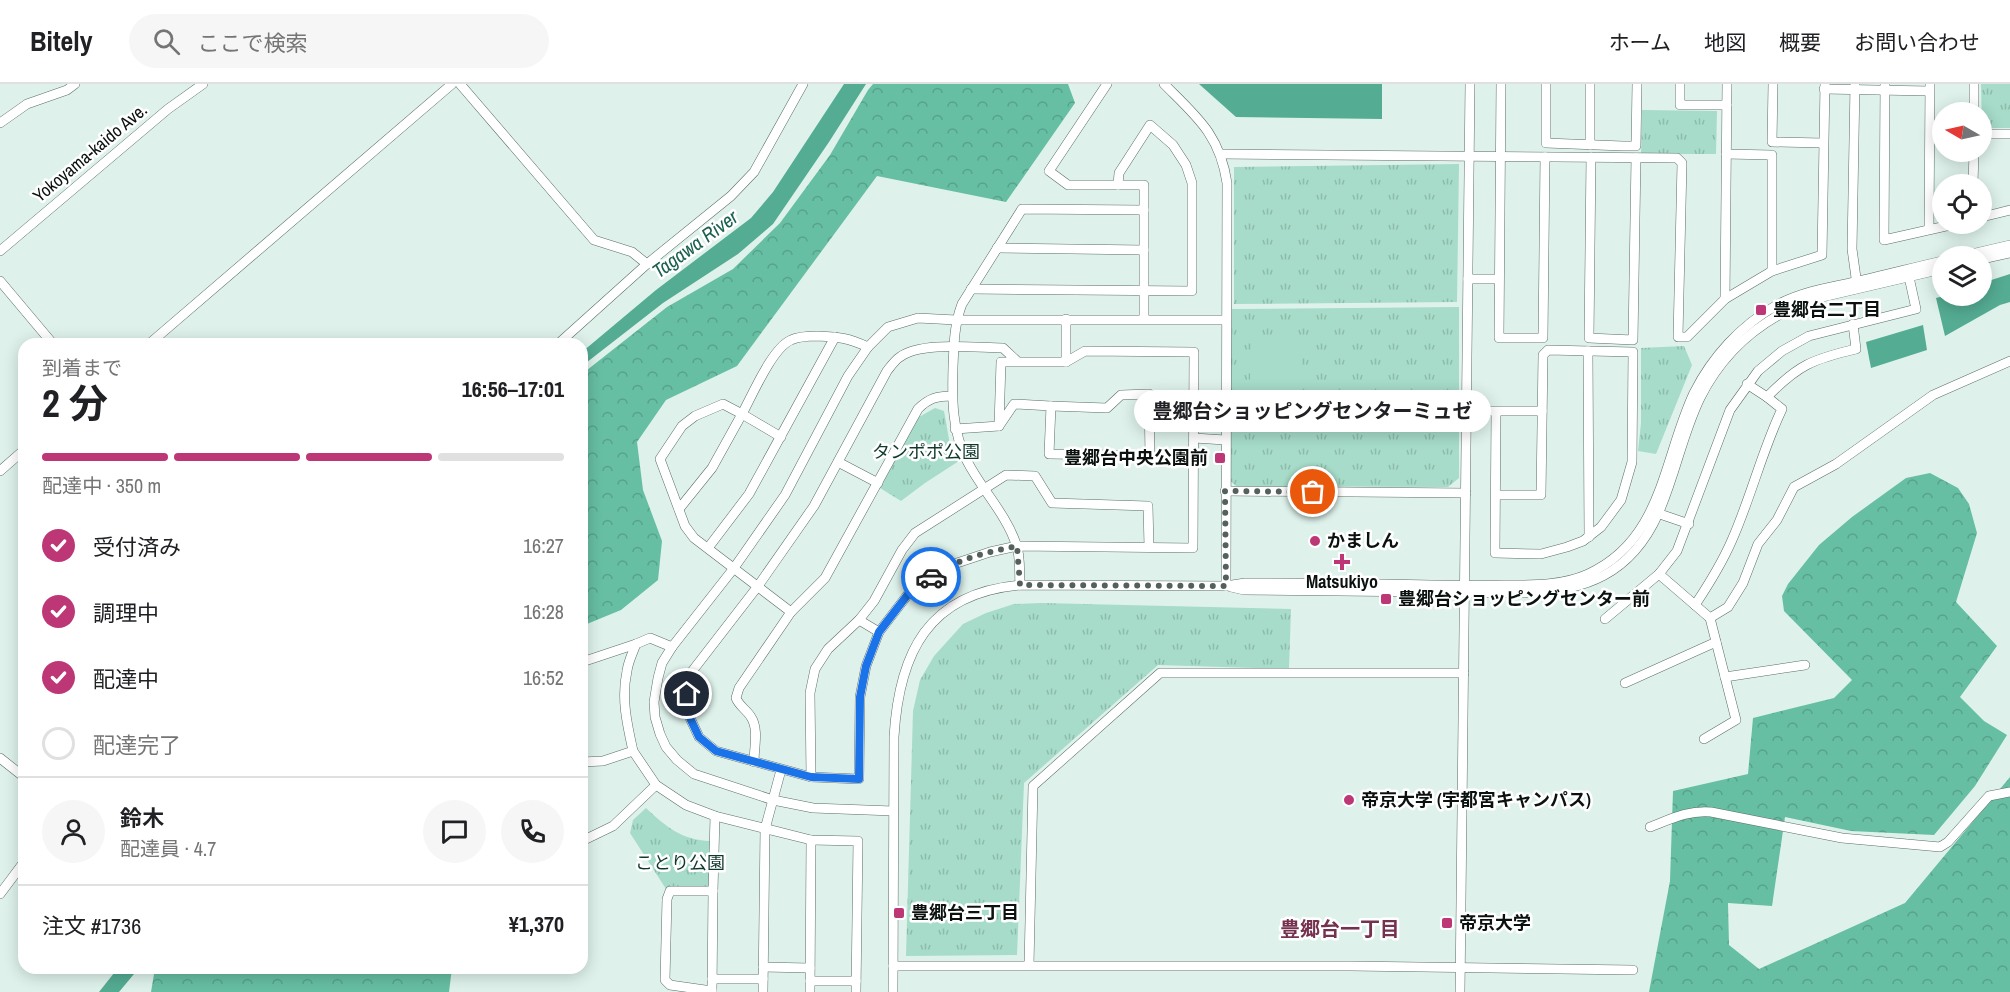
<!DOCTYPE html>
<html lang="ja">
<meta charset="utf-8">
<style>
body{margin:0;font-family:"Archivo Narrow","Noto Sans JP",sans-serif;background:#f6f6f6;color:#202124;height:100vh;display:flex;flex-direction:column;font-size:22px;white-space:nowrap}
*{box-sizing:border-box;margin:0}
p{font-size:20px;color:#757577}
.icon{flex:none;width:33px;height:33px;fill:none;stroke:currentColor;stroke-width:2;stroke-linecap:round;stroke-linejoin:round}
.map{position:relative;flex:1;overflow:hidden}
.drawer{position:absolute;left:18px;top:254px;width:570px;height:636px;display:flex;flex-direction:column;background:#fff;border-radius:18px;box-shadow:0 3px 15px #0003}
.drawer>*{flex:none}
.needle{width:39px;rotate:279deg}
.buttons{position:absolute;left:1932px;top:18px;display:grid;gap:12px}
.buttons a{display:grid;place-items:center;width:60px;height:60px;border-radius:50%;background:#fff;box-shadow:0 3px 15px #0003;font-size:30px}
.pin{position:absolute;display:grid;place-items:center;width:51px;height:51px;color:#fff;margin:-26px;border:3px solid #fff;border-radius:50%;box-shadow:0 2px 6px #0007}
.courier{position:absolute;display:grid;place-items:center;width:60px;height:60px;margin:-30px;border:4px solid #1a73e8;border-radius:50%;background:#fff;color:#222;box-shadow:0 2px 8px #0007}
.bubble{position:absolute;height:42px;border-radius:21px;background:#fff;box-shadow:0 3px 15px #0003;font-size:20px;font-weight:700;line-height:42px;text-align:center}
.summary em{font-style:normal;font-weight:700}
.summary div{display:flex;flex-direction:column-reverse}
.summary{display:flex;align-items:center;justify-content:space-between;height:102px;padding:0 24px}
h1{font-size:39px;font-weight:700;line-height:45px}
.bar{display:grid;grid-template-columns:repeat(4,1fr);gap:9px 6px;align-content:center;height:72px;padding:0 24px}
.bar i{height:8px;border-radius:4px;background:#e0e0e0}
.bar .current{background:#bd3676}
.bar p{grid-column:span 4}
.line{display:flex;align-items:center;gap:15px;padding:0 24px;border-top:2px solid #e0e0e0}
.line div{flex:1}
.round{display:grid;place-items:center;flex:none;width:63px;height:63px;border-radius:32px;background:#f6f6f6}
ol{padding:0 24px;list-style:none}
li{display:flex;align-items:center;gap:18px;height:66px}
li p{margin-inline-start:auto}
li .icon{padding:6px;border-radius:50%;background:#bd3676;color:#fff;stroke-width:4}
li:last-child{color:#757577}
li i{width:33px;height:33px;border:3px solid #e0e0e0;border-radius:50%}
header{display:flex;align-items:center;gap:36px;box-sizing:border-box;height:84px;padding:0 30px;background:#fff;border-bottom:2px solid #e0e0e0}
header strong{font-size:28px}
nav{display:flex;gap:33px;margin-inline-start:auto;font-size:21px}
.search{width:420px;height:54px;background:#f6f6f6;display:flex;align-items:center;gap:15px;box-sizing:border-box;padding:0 21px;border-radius:33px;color:#757577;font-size:22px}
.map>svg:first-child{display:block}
.grass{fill:url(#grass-tufts)}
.forest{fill:url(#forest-crowns)}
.garden{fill:#a6dcc9}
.water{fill:#54ac92}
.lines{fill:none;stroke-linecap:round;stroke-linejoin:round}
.minor-casing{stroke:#5b6d67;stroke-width:10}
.minor{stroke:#fff;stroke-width:9}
.done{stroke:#54605c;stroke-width:6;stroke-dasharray:0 10.8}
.route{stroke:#1a73e8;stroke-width:8}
.poi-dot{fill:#bd3676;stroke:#fff;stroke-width:2}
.labels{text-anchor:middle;stroke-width:5;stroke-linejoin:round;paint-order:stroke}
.street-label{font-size:18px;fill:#0a110f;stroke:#fff}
.poi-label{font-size:18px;font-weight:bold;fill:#0a110f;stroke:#fff;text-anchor:start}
.park-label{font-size:18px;fill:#10392e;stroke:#fff}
.water-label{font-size:20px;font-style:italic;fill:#1b614f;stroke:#fff}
.neighbourhood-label{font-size:20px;font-weight:bold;fill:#75324e;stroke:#fff}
</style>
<header>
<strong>Bitely</strong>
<div class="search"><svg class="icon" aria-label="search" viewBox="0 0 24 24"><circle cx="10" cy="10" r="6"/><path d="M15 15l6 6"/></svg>ここで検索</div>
<nav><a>ホーム</a><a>地図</a><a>概要</a><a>お問い合わせ</a></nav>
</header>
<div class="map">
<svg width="2010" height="908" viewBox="0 0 2010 908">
<defs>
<pattern id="grass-tufts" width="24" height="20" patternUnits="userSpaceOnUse" patternTransform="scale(1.5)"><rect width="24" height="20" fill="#a6dcc9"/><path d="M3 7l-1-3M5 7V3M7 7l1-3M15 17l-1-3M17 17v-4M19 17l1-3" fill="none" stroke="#8ebcab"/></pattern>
<pattern id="forest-crowns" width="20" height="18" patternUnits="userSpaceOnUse" patternTransform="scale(1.5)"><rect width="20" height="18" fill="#66bea3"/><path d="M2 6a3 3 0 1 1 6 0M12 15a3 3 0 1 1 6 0" fill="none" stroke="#57a28b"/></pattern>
</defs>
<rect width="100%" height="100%" fill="#def2eb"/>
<!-- grass -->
<g class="grass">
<polygon points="1981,0 2010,0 2010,44 1984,44 1982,41"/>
<polygon points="1642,26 1717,27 1716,70 1641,70"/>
<polygon points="1459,80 1457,218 1234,220 1234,83"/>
<polygon points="1459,223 1459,394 1448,403 1236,402 1228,395 1232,225"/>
<polygon points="1684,262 1692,281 1656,370 1638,367 1641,339 1641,264"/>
<polygon points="935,324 944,327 950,361 959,377 925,399 901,417 880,404 919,333"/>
<polygon points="1042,519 1291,525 1289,585 1158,581 1024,699 1017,871 906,872 913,627 920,596 934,572 963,540 986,529 1014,520"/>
<path d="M646 724C666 743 682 756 710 757V805H666L630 749 633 736Z"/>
</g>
<!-- forest -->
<g class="forest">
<polygon points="873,0 1068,0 1075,19 1006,118 877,92 737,282 666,316 637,358 643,406 662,457 658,496 621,526 582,542 582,290 667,223 733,185 780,139 830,71 868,6"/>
<polygon points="1930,389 1958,404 1969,420 1977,449 1956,518 1997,562 1960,613 1984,637 2007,651 1975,702 1934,751 1851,747 1785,733 1772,822 1728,819 1729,861 1759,885 1905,819 2010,693 2010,908 1649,908 1670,797 1673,707 1748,690 1753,634 1834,614 1852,596 1784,527 1782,512 1788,500 1819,461 1852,433 1906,394"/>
<polygon points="155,884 452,884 449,908 151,908"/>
</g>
<!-- garden -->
<polygon class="garden" points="1251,253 1302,254 1301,309 1250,308"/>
<!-- water -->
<g class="water">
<polygon points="844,0 866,0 829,58 773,140 738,170 663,219 582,282 582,268 656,206 751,134 773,108"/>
<polygon points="1199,0 1382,0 1382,35 1236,33"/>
<polygon points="2010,190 2010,218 2000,221 1945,252 1936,214 1944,212 1982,212 1982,199"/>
<polygon points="1923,241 1927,266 1871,284 1866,258"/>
<polygon points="118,884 139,884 119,908 99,908"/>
</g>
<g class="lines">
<defs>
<g id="minor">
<polyline points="460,0 594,156 632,168 647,180"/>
<polyline points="1107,0 1049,87 1068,101 1144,101 1144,235"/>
<path d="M1164 0C1197 33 1220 51 1227 99L1226 502"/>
<polyline points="1501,0 1499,254 1543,254 1545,73"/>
<polyline points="1546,0 1546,59 1623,62 1636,62 1637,0"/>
<polyline points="1680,0 1680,21 1727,21"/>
<polyline points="1773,0 1772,58 1823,59"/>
<polyline points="1855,0 1852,165 1857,201"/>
<polyline points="1885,0 1884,156 1955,140"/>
<polyline points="1824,5 1929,7"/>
<polyline points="1974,28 1974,0"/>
<polyline points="0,39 27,20 67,6 75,0"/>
<polyline points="1982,50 2010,50"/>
<polyline points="1590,61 1590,0"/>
<polyline points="1221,70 1677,74 1682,79 1678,253 1687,253 1725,215 1772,187 1822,171 1825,0"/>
<polyline points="1726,70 1772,71 1772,187"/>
<polyline points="1591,73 1589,254 1633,256 1636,74"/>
<polyline points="1973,100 1974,68"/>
<polyline points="1982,133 2010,126"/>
<polyline points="1929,145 1930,0"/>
<polyline points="997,164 1144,166"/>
<polyline points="0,167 168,25 203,0"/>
<polyline points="1963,172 2010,161"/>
<polyline points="1982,175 2010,169"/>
<polyline points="1911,185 1909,193 1916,225 1809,252 1782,267 1758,287 1730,326 1677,467 1659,490 1710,534 1728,523 1743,499 1758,460 1777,436 1794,403 1836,380 1933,311 2010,277"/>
<polyline points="1468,195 1499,195"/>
<polyline points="0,197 53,260"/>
<polyline points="971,205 1192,207 1192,99 1186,81 1173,61 1150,41 1119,89 1118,101"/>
<polyline points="1725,215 1727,0"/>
<polyline points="149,260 452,0"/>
<polyline points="558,260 647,180 731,112 754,88 803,0"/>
<polyline points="1588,267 1589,453"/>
<polyline points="1066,278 1066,235"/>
<path d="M1747 300 1767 313C1798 281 1813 275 1856 265L1853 240"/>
<polyline points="1051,322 1107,324 1121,311 1149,310 1150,373"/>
<polyline points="1467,327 1542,327"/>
<path d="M999 342 1001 278H1066L1085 267 1194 268 1193 464 1017 462 990 468 945 483 909 509 879 548 866 582 860 613 859 695 811 693 716 667 699 653 690 634 687 610 690 590 758 502 814 422 887 287C891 282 895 276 900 273 920 257 977 264 1003 264L1018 278"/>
<polyline points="955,345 999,342 1014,320 1051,322 1049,370 1113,371 1193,375"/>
<polyline points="1194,354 1225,356"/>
<polyline points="838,378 878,399"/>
<polyline points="0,387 24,366"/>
<polyline points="1225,407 1466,409"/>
<polyline points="1496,411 1541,411 1543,271 1548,266 1633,268 1632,378 1621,416 1601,443 1583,457 1567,463 1541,470 1495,469 1496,328"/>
<polyline points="679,425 712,384 742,330 781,353"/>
<polyline points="1654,428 1689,440"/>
<polyline points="708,464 749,410 835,253"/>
<path d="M1020 501C1019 488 1021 472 1016 460 1006 430 982 406 967 377 952 347 952 316 953 283 954 260 954 241 962 220L1022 125 1144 126"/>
<path d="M1231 503 1244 506 1522 509C1585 508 1631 490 1658 430 1675 392 1682 351 1700 314 1724 266 1764 233 1814 215L1942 185"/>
<path d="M1695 521C1709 500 1722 479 1732 456 1751 413 1762 367 1782 325L1767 313"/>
<path d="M791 528 694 454 685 442 660 375 682 342 695 332 723 320 742 330C752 312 772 264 791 256 799 252 809 252 818 252 840 253 848 254 868 263"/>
<polyline points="1605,535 1659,490"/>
<polyline points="859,536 879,548"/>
<polyline points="582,578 636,560"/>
<polyline points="1725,593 1805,581"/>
<polyline points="1625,599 1716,558"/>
<polyline points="1704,655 1736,636 1710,534"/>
<polyline points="633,667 656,701 686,721 715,732 811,756 858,757 856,908"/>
<polyline points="0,674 24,693"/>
<path d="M582 678 603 677 633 667C627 640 621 614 627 587 628 578 633 568 636 560L650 554 672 563"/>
<path d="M754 678C754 664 759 645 751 633 747 626 739 622 736 614L739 604 791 528 825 494 918 325C929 314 937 312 952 312"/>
<polyline points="811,693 810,609 815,585 828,565 859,536 874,517 902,466 915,449 1006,391 1035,392 1052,419 1148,422 1149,463"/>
<polyline points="893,727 813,724 773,716 694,690 677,676 666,663 660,650 655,633 654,618 658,594 662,579 672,563 734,484 785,411 848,292 868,263 888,243 918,234 956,236 1226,236"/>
<path d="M1650 743C1671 735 1688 726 1711 728L1842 754 1940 763 1948 758 1989 712 2010 708"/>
<polyline points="582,757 613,742 656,701"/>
<polyline points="0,810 24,778"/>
<polyline points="1029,881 1033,702 1160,589 1464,589"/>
<polyline points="893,882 1351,882 1633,886"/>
<polyline points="763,883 810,884"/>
<polyline points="712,895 763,895"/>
<polyline points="810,897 856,897"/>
<polyline points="712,907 670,901 665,896 667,815 670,807 713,807 715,732"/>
<polyline points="712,908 713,807"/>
<polyline points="763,908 765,745 781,686"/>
<polyline points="810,908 811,756"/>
<path d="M893 908 894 653C899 569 928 509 1020 501L1226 502 1245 499C1290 499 1336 499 1381 500 1422 501 1462 502 1503 501 1531 501 1561 502 1588 490 1663 456 1663 375 1694 309 1712 273 1741 241 1777 221 1799 209 1825 204 1850 199 1881 192 1912 184 1942 177"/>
<polyline points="1460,908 1470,0"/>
</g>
</defs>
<!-- minor casing -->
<use href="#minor" class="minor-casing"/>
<!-- minor -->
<use href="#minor" class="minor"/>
</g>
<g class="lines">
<!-- done -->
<path class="done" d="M931 493C956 475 988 468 1017 462L1020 501 1226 502 1225 407 1313 408"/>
<!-- route -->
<polyline class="route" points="687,610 690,634 699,653 716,667 811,693 859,695 860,613 866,582 879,548 909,509 931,493"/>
</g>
<!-- markers -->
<g class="poi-dot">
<rect x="1755" y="220" width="12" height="12" rx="3"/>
<rect x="1214" y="368" width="12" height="12" rx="3"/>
<circle cx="1315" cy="457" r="6"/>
<path d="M1339 469h6v6h6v6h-6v6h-6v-6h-6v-6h6z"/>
<rect x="1380" y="509" width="12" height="12" rx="3"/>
<circle cx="1349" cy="716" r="6"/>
<rect x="893" y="823" width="12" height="12" rx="3"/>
<rect x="1441" y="833" width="12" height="12" rx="3"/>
</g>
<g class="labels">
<!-- street labels -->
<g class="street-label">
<text transform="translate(90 69) rotate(-40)" y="6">Yokoyama-kaido Ave.</text>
</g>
<!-- poi labels -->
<g class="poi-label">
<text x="1773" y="232">豊郷台二丁目</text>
<text x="1208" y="380" text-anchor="end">豊郷台中央公園前</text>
<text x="1327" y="463">かましん</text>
<text x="1342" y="504" text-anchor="middle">Matsukiyo</text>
<text x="1398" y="521">豊郷台ショッピングセンター前</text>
<text x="1361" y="722">帝京大学 (宇都宮キャンパス)</text>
<text x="911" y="835">豊郷台三丁目</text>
<text x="1459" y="845">帝京大学</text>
</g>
<!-- park labels -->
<g class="park-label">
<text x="926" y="374">タンポポ公園</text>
<text x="680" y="785">ことり公園</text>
</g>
<!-- water labels -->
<g class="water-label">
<text transform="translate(695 160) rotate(-36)" y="7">Tagawa River</text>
</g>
<!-- neighbourhood labels -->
<g class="neighbourhood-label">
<text x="1340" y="852">豊郷台一丁目</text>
</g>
</g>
</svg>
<div class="buttons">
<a><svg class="needle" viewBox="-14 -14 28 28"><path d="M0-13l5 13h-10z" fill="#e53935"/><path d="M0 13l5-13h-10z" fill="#757577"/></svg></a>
<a><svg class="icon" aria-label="locate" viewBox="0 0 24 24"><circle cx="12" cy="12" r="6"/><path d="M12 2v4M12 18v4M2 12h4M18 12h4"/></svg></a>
<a><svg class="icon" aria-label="layers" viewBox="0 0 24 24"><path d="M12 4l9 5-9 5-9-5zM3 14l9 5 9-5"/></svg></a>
</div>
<div class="pin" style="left:1313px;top:408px;background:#ea580c"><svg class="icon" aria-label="bag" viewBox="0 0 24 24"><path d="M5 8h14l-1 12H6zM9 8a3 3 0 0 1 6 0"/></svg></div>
<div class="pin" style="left:687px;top:610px;background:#1f2937"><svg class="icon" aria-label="home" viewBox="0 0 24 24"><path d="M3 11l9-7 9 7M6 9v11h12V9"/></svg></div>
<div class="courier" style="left:931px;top:493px"><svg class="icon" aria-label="car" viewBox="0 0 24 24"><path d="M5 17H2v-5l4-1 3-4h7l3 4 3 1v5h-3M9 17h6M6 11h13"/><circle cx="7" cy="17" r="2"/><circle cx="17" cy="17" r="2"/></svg></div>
<div class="bubble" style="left:1134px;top:306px;width:357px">豊郷台ショッピングセンターミュゼ</div>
<section class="drawer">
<div class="summary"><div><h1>2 分</h1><p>到着まで</p></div><em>16:56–17:01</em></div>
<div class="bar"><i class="current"></i><i class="current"></i><i class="current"></i><i></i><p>配達中 · 350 m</p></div>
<ol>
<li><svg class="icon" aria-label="check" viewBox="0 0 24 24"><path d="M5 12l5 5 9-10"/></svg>受付済み<p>16:27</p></li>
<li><svg class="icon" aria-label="check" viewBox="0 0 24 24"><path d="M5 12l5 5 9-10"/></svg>調理中<p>16:28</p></li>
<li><svg class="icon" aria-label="check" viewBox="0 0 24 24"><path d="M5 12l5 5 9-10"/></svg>配達中<p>16:52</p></li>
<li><i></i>配達完了</li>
</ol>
<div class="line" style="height:108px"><a class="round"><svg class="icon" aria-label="person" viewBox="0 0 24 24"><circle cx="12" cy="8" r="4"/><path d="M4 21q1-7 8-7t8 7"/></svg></a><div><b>鈴木</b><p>配達員 · 4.7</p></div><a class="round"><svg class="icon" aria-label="chat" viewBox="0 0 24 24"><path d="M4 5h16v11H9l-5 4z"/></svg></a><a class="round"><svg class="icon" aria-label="phone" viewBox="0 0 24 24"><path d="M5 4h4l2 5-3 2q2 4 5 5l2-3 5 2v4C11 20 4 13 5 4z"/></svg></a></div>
<div class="line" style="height:78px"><div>注文 #1736</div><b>¥1,370</b></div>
</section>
</div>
